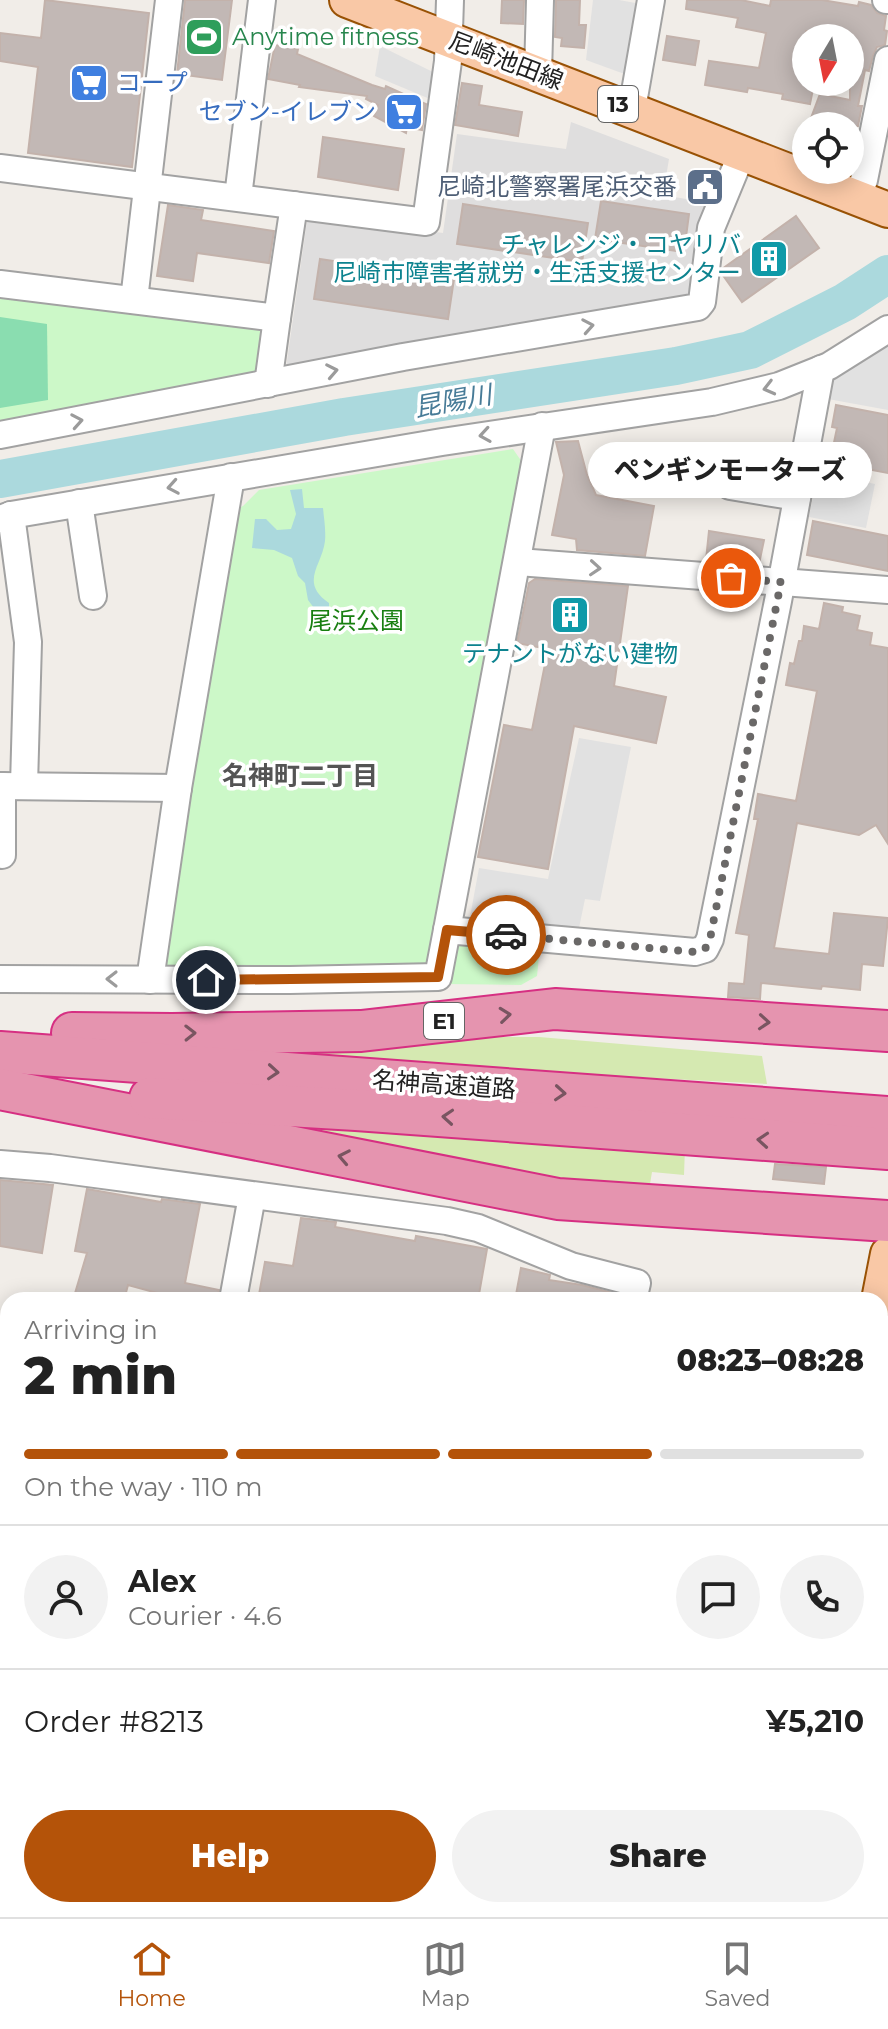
<!DOCTYPE html>
<meta charset="utf-8">
<style>
body{margin:0;font-family:Montserrat,"Noto Sans JP",sans-serif;background:#f2f2f2;color:#222;height:100vh;display:flex;flex-direction:column;font-size:30px;white-space:nowrap}
*{box-sizing:border-box;margin:0}
p{font-size:26px;color:#767676}
.icon{flex:none;width:44px;height:44px;fill:none;stroke:currentColor;stroke-width:2;stroke-linecap:round;stroke-linejoin:round}
.map{position:relative;flex:1;overflow:hidden}
.sheet{position:absolute;left:0px;top:1292px;width:888px;height:626px;display:flex;flex-direction:column;background:#fff;border-radius:24px 24px 0 0;box-shadow:0 4px 20px #0003}
.sheet>*{flex:none}
.needle{width:52px;rotate:190deg}
.buttons{position:absolute;left:792px;top:24px;display:grid;gap:16px}
.buttons a{display:grid;place-items:center;width:72px;height:72px;border-radius:50%;background:#fff;box-shadow:0 4px 20px #0003;font-size:40px}
.pin{position:absolute;display:grid;place-items:center;width:68px;height:68px;color:#fff;margin:-34px;border:4px solid #fff;border-radius:50%;box-shadow:0 2px 8px #0007}
.courier{position:absolute;display:grid;place-items:center;width:80px;height:80px;margin:-40px;border:6px solid #b45309;border-radius:50%;background:#fff;color:#222;box-shadow:0 2px 10px #0007}
.bubble{position:absolute;height:56px;border-radius:28px;background:#fff;box-shadow:0 4px 20px #0003;font-size:26px;font-weight:800;line-height:56px;text-align:center}
.head em{font-style:normal;font-weight:800}
.head div{display:flex;flex-direction:column-reverse}
.head{display:flex;align-items:center;justify-content:space-between;height:136px;padding:0 24px}
h1{font-size:52px;font-weight:800;line-height:60px}
.bar{display:grid;grid-template-columns:repeat(4,1fr);gap:12px 8px;align-content:center;height:96px;padding:0 24px}
.bar i{height:10px;border-radius:6px;background:#e0e0e0}
.bar .on{background:#b45309}
.bar p{grid-column:span 4}
.line{display:flex;align-items:center;gap:20px;padding:0 24px;border-top:2px solid #e0e0e0}
.line div{flex:1}
.round{display:grid;place-items:center;flex:none;width:84px;height:84px;border-radius:42px;background:#f2f2f2}
.primary-button{display:flex;gap:16px;margin-top:auto;padding:16px 24px}
.primary-button a{flex:1;height:92px;border-radius:48px;background:#b45309;color:#fff;font-size:32px;font-weight:800;line-height:92px;text-align:center}
.primary-button a+a{background:#f2f2f2;color:#222}
.dock{display:flex;justify-content:space-around;align-items:center;height:112px;border-top:2px solid #e0e0e0;background:#fff;font-size:22px;color:#767676}
.dock a{display:grid;justify-items:center;gap:4px}
.dock .on{color:#b45309}
.map>svg:first-child{display:block}
.residential{fill:#dfdede}
.industrial{fill:#eadbe9}
.grass{fill:#d5e9b1}
.park{fill:#ccf8c8}
.pitch{fill:#8addb0}
.parking{fill:#e1e1e1}
.water{fill:#abd9dd}
.lines{fill:none;stroke-linecap:round;stroke-linejoin:round}
.river{stroke:#abd9dd;stroke-width:38}
.building{fill:#c2b8b5;stroke:#c3b2ab;stroke-width:2}
.minor-casing{stroke:#a2a2a2;stroke-width:30}
.major-casing{stroke:#995205;stroke-width:38}
.highway-casing{stroke:#d62f82;stroke-width:44}
.minor{stroke:#fff;stroke-width:26}
.major{stroke:#f9c8a6;stroke-width:34}
.highway{stroke:#e594af;stroke-width:40}
.oneway{stroke:#9b9b9b}
.oneway2{stroke:#795561}
.done{stroke:#6a6867;stroke-width:8;stroke-dasharray:0 14.4}
.route{stroke:#b45309;stroke-width:10}
.labels{text-anchor:middle;stroke-width:7;stroke-linejoin:round;paint-order:stroke}
.shield{fill:#fff;stroke:#646464;stroke-width:2}
.shield-label{font-size:22px;font-weight:bold;fill:#212121}
.leisure-label{font-size:24px;fill:#27864d;stroke:#fff;text-anchor:start}
.street-label{font-size:24px;fill:#212121;stroke:#fff}
.shop-label{font-size:24px;fill:#366cbe;stroke:#fff;text-anchor:start}
.service-label{font-size:24px;fill:#4e5e75;stroke:#fff;text-anchor:end}
.culture-label{font-size:24px;fill:#0d838f;stroke:#fff;text-anchor:end}
.park-label{font-size:24px;fill:#187f10;stroke:#fff}
.water-label{font-size:26px;font-style:italic;fill:#477b97;stroke:#fff}
.neighbourhood-label{font-size:26px;font-weight:bold;fill:#545454;stroke:#fff}
</style>
<div class="map">
<svg width="888" height="1917" viewBox="0 0 888 1917">
<rect width="100%" height="100%" fill="#f1ede8"/>
<!-- residential -->
<polygon class="residential" points="571,122 669,159 663,195 709,203 694,296 286,368 307,221 313,215 443,233 457,134 566,149"/>
<!-- industrial -->
<polygon class="industrial" points="880,1702 888,1705 888,1917 602,1917 604,1910 880,1910"/>
<!-- grass -->
<g class="grass">
<polygon points="439,1037 539,1037 762,1056 767,1084 272,1058 269,1049"/>
<polygon points="275,1119 510,1143 685,1147 684,1175 652,1172 649,1190 521,1179 354,1152"/>
</g>
<!-- park -->
<g class="park">
<polygon points="0,296 268,325 261,374 0,422"/>
<polygon points="513,449 522,462 529,464 428,971 170,969 161,955 234,510 243,506 259,490"/>
<polygon points="461,940 540,946 537,976 521,985 444,984 452,948"/>
<polygon points="0,1733 8,1734 8,1810 2,1844 0,1844"/>
</g>
<!-- pitch -->
<polygon class="pitch" points="0,317 47,324 48,400 0,408"/>
<!-- parking -->
<g class="parking">
<polygon points="593,0 619,0 641,4 630,76 586,60"/>
<polygon points="380,46 433,72 430,99 375,76"/>
<polygon points="888,341 888,410 828,399 832,374"/>
<polygon points="818,472 875,484 866,528 809,517"/>
<polygon points="579,738 631,747 600,901 585,899 579,928 470,917 479,868 548,879"/>
</g>
<!-- water -->
<path class="water" d="M302 489 304 508H323C324 519 326 530 325 541 322 566 299 582 329 603V611L325 618C318 619 314 619 310 614L314 608 308 600 305 583 298 576 292 558 274 550 252 548 255 519H266L277 530 291 529 296 514 290 490Z"/>
<g class="lines">
<!-- river -->
<polyline class="river" points="0,479 344,417 676,366 750,350 845,302 888,274"/>
</g>
<!-- building -->
<g class="building">
<polygon points="45,0 149,13 132,167 28,153 38,67 0,61 0,33 41,38"/>
<polygon points="185,0 232,0 222,80 177,74"/>
<polygon points="502,0 524,0 523,24 501,23"/>
<polygon points="556,0 580,0 579,25 586,25 584,48 561,46 562,38 555,37"/>
<polygon points="687,0 741,0 770,6 771,0 822,0 858,6 859,2 871,5 877,13 886,16 884,30 887,31 885,45 877,47 873,56 869,71 865,70 858,106 862,106 858,126 808,126 820,94 850,100 850,38 806,31 806,87 813,89 810,104 782,99 783,94 748,88 747,92 705,85 709,61 759,68 766,33 736,27 738,18 686,9"/>
<polygon points="667,36 699,41 695,65 663,60"/>
<polygon points="275,45 298,49 297,54 372,85 385,89 386,86 426,104 422,130 407,127 406,133 374,116 378,105 366,99 367,96 299,87 300,85 268,79"/>
<polygon points="462,83 482,86 479,105 522,112 518,136 455,125"/>
<polygon points="323,137 404,149 398,190 318,177"/>
<polygon points="601,201 689,214 684,252 595,239"/>
<polygon points="463,204 588,223 582,262 457,244"/>
<polygon points="168,205 203,210 201,220 274,231 269,263 197,253 193,281 157,276"/>
<polygon points="796,216 819,248 742,302 722,274 722,269"/>
<polygon points="320,259 454,279 448,319 314,299"/>
<polygon points="836,405 888,415 888,473 830,462 837,428 832,427"/>
<polygon points="578,441 587,475 596,495 654,506 645,556 577,550 576,539 552,535 564,475 556,442"/>
<polygon points="813,521 888,536 888,571 807,555"/>
<polygon points="709,531 764,540 759,564 706,560"/>
<polygon points="535,579 628,586 614,686 666,697 656,743 574,726 548,869 478,857 504,725 532,730 548,649 517,643 529,583"/>
<polygon points="824,603 843,607 842,612 860,616 857,630 872,633 870,645 888,648 888,844 876,825 859,835 797,823 774,948 829,954 834,913 888,918 883,966 862,964 860,990 822,986 821,989 761,983 760,999 728,997 729,983 744,984 749,935 736,933 758,819 754,819 758,794 796,801 817,691 786,685 790,663 794,664 799,641 802,641 804,626 819,629"/>
<polygon points="775,1164 826,1167 824,1184 773,1179"/>
<polygon points="0,1180 53,1185 42,1253 0,1246"/>
<polygon points="87,1189 161,1202 162,1199 200,1204 185,1283 219,1290 217,1300 183,1300 128,1285 124,1300 73,1300 87,1253 75,1251"/>
<polygon points="301,1218 336,1222 335,1227 415,1241 416,1236 487,1249 478,1300 258,1300 265,1262 293,1266"/>
<polygon points="521,1268 550,1275 549,1280 582,1285 613,1293 613,1300 515,1300"/>
</g>
<g class="lines">
<defs>
<g id="minor">
<polyline points="886,0 888,0"/>
<polyline points="538,74 540,0"/>
<polyline points="632,109 651,0"/>
<polyline points="0,168 426,222 448,61 450,0"/>
<polyline points="238,197 262,0"/>
<polyline points="857,198 864,180 888,60"/>
<polyline points="0,284 277,318 294,205"/>
<polyline points="134,300 169,0"/>
<polyline points="268,384 277,318"/>
<polyline points="0,435 403,357 698,307 702,302 711,228 742,153"/>
<polyline points="730,486 797,497"/>
<polyline points="79,503 93,596"/>
<polyline points="11,515 28,642 24,785"/>
<polyline points="0,519 11,515 442,442 712,402 779,386 829,366 888,329"/>
<polyline points="518,562 888,590"/>
<polyline points="0,786 178,788"/>
<polyline points="2,786 2,855"/>
<polyline points="447,930 542,426"/>
<polyline points="0,979 290,980 438,977 447,930 695,952 705,949 710,939 778,601 821,369"/>
<polyline points="150,980 178,788 231,477"/>
<polyline points="0,1164 50,1168 447,1221 478,1228 571,1266 637,1283 633,1300"/>
<polyline points="233,1300 252,1196"/>
<polyline points="880,1643 888,1645"/>
<polyline points="880,1669 888,1672"/>
<polyline points="0,1720 8,1721"/>
<polyline points="118,1917 120,1910"/>
<polyline points="513,1917 515,1910"/>
</g>
<g id="major">
<polyline points="347,0 888,210"/>
<polyline points="879,1300 888,1254"/>
<polyline points="0,1383 8,1385"/>
<polyline points="0,1410 8,1412"/>
</g>
<g id="highway">
<polyline points="72,1033 172,1034 361,1031 555,1009 888,1031"/>
<polyline points="0,1052 888,1117"/>
<polyline points="0,1089 558,1199 888,1221"/>
<polyline points="150,1098 356,1110 888,1149"/>
</g>
</defs>
<!-- minor casing -->
<use href="#minor" class="minor-casing"/>
<!-- major casing -->
<use href="#major" class="major-casing"/>
<!-- highway casing -->
<use href="#highway" class="highway-casing"/>
<!-- minor -->
<use href="#minor" class="minor"/>
<!-- major -->
<use href="#major" class="major"/>
<!-- highway -->
<use href="#highway" class="highway"/>
</g>
<!-- one-way arrows -->
<defs><path id="oneway-chevron" d="M-2-3.5L2.5 0L-2 3.5" fill="none" stroke-width="1.6" stroke-linecap="round" stroke-linejoin="round" transform="scale(2)"/></defs>
<g class="oneway">
<use href="#oneway-chevron" transform="translate(588 326) rotate(-10)"/>
<use href="#oneway-chevron" transform="translate(332 371) rotate(-11)"/>
<use href="#oneway-chevron" transform="translate(769 388) rotate(166)"/>
<use href="#oneway-chevron" transform="translate(77 421) rotate(-10)"/>
<use href="#oneway-chevron" transform="translate(485 435) rotate(171)"/>
<use href="#oneway-chevron" transform="translate(173 487) rotate(170)"/>
<use href="#oneway-chevron" transform="translate(595 568) rotate(4)"/>
<use href="#oneway-chevron" transform="translate(112 979) rotate(-180)"/>
</g>
<g class="oneway2">
<use href="#oneway-chevron" transform="translate(505 1015) rotate(-6)"/>
<use href="#oneway-chevron" transform="translate(764 1022) rotate(4)"/>
<use href="#oneway-chevron" transform="translate(190 1033) rotate(-1)"/>
<use href="#oneway-chevron" transform="translate(273 1072) rotate(4)"/>
<use href="#oneway-chevron" transform="translate(560 1093) rotate(4)"/>
<use href="#oneway-chevron" transform="translate(448 1117) rotate(-176)"/>
<use href="#oneway-chevron" transform="translate(763 1140) rotate(-176)"/>
<use href="#oneway-chevron" transform="translate(344 1157) rotate(-169)"/>
</g>
<g class="lines">
<!-- done -->
<polyline class="done" points="506,935 695,952 705,949 710,939 781,582 731,578"/>
<!-- route -->
<polyline class="route" points="206,980 438,977 447,930 506,935"/>
</g>
<!-- icons -->
<defs>
<symbol id="stadium-square" viewBox="-11 -11 22 22"><rect x="-9" y="-9" width="18" height="18" rx="4" fill="#2e9e5b" stroke="#fff"/><path d="M0-5a6.5 5 0 1 0 0 10a6.5 5 0 1 0 0-10ZM-3.5-1.8h7v3.6h-7Z" fill="#fff"/></symbol>
<symbol id="supermarket-square" viewBox="-11 -11 22 22"><rect x="-9" y="-9" width="18" height="18" rx="4" fill="#3f7fe0" stroke="#fff"/><path d="M-6-5.5h2.5l.6 2H6L4.5 2H-2.5L-4.4-4H-6ZM-1.5 3.2a1.3 1.3 0 1 0 .1 0ZM3 3.2a1.3 1.3 0 1 0 .1 0Z" fill="#fff"/></symbol>
<symbol id="civic-square" viewBox="-11 -11 22 22"><rect x="-9" y="-9" width="18" height="18" rx="4" fill="#5c6f8a" stroke="#fff"/><path d="M-.6-6.5H3V-4.5H.6V-3L4-1V1h2V6H-6V1h2V-1L-.6-3ZM-1.2 2.5V6h2.4V2.5Z" fill="#fff"/></symbol>
<symbol id="building-square" viewBox="-11 -11 22 22"><rect x="-9" y="-9" width="18" height="18" rx="4" fill="#0f9aa8" stroke="#fff"/><path d="M-4-6H4V6H1V3H-1V6H-4ZM-2.5-4.3h1.7v1.8h-1.7ZM.8-4.3h1.7v1.8H.8ZM-2.5-1h1.7V.8h-1.7ZM.8-1h1.7V.8H.8Z" fill="#fff"/></symbol>
</defs>
<g fill-rule="evenodd">
<use href="#stadium-square" x="182" y="15" width="44" height="44"/>
<use href="#supermarket-square" x="67" y="61" width="44" height="44"/>
<use href="#supermarket-square" x="382" y="90" width="44" height="44"/>
<use href="#civic-square" x="683" y="165" width="44" height="44"/>
<use href="#building-square" x="747" y="237" width="44" height="44"/>
<use href="#building-square" x="548" y="593" width="44" height="44"/>
</g>
<g class="labels">
<!-- shield labels -->
<g class="shield">
<rect x="598" y="86" width="40" height="36" rx="6"/>
<rect x="424" y="1003" width="40" height="36" rx="6"/>
</g>
<g class="shield-label">
<text x="618" y="112">13</text>
<text x="444" y="1029">E1</text>
</g>
<!-- leisure labels -->
<g class="leisure-label">
<text x="232" y="45">Anytime fitness</text>
</g>
<!-- street labels -->
<g class="street-label">
<text transform="translate(506 61) rotate(21)" y="8">尼崎池田線</text>
<text transform="translate(444 1085) rotate(4)" y="8">名神高速道路</text>
</g>
<!-- shop labels -->
<g class="shop-label">
<text x="117" y="91">コープ</text>
<text x="376" y="120" text-anchor="end">セブン-イレブン</text>
</g>
<!-- service labels -->
<g class="service-label">
<text x="677" y="195">尼崎北警察署尾浜交番</text>
</g>
<!-- culture labels -->
<g class="culture-label">
<text x="741" y="253">チャレンジ・コヤリバ<tspan x="741" dy="28">尼崎市障害者就労・生活支援センター</tspan></text>
<text x="570" y="662" text-anchor="middle">テナントがない建物</text>
</g>
<!-- park labels -->
<g class="park-label">
<text x="356" y="629">尾浜公園</text>
</g>
<!-- water labels -->
<g class="water-label">
<text transform="translate(453 401) rotate(-10)" y="9">昆陽川</text>
</g>
<!-- neighbourhood labels -->
<g class="neighbourhood-label">
<text x="300" y="785">名神町二丁目</text>
</g>
</g>
</svg>
<div class="buttons">
<a><svg class="needle" viewBox="-14 -14 28 28"><path d="M0-13l5 13h-10z" fill="#e53935"/><path d="M0 13l5-13h-10z" fill="#767676"/></svg></a>
<a><svg class="icon" aria-label="locate" viewBox="0 0 24 24"><circle cx="12" cy="12" r="6"/><path d="M12 2v4M12 18v4M2 12h4M18 12h4"/></svg></a>
</div>
<div class="pin" style="left:731px;top:578px;background:#ea580c"><svg class="icon" aria-label="bag" viewBox="0 0 24 24"><path d="M5 8h14l-1 12H6zM9 8a3 3 0 0 1 6 0"/></svg></div>
<div class="pin" style="left:206px;top:980px;background:#1f2937"><svg class="icon" aria-label="home" viewBox="0 0 24 24"><path d="M3 11l9-7 9 7M6 9v11h12V9"/></svg></div>
<div class="courier" style="left:506px;top:935px"><svg class="icon" aria-label="car" viewBox="0 0 24 24"><path d="M5 17H2v-5l4-1 3-4h7l3 4 3 1v5h-3M9 17h6M6 11h13"/><circle cx="7" cy="17" r="2"/><circle cx="17" cy="17" r="2"/></svg></div>
<div class="bubble" style="left:588px;top:442px;width:284px">ペンギンモーターズ</div>
<section class="sheet">
<div class="head"><div><h1>2 min</h1><p>Arriving in</p></div><em>08:23–08:28</em></div>
<div class="bar"><i class="on"></i><i class="on"></i><i class="on"></i><i></i><p>On the way · 110 m</p></div>
<div class="line" style="height:144px"><a class="round"><svg class="icon" aria-label="person" viewBox="0 0 24 24"><circle cx="12" cy="8" r="4"/><path d="M4 21q1-7 8-7t8 7"/></svg></a><div><b>Alex</b><p>Courier · 4.6</p></div><a class="round"><svg class="icon" aria-label="chat" viewBox="0 0 24 24"><path d="M4 5h16v11H9l-5 4z"/></svg></a><a class="round"><svg class="icon" aria-label="phone" viewBox="0 0 24 24"><path d="M5 4h4l2 5-3 2q2 4 5 5l2-3 5 2v4C11 20 4 13 5 4z"/></svg></a></div>
<div class="line" style="height:104px"><div>Order #8213</div><b>¥5,210</b></div>
<div class="primary-button"><a>Help</a><a>Share</a></div>
</section>
</div>
<nav class="dock">
<a class="on"><svg class="icon" aria-label="home" viewBox="0 0 24 24"><path d="M3 11l9-7 9 7M6 9v11h12V9"/></svg>Home</a>
<a><svg class="icon" aria-label="map" viewBox="0 0 24 24"><path d="M3 6l6-2 6 2 6-2v14l-6 2-6-2-6 2zM9 4v14M15 6v14"/></svg>Map</a>
<a><svg class="icon" aria-label="saved" viewBox="0 0 24 24"><path d="M7 4h10v16l-5-4-5 4z"/></svg>Saved</a>
</nav>
